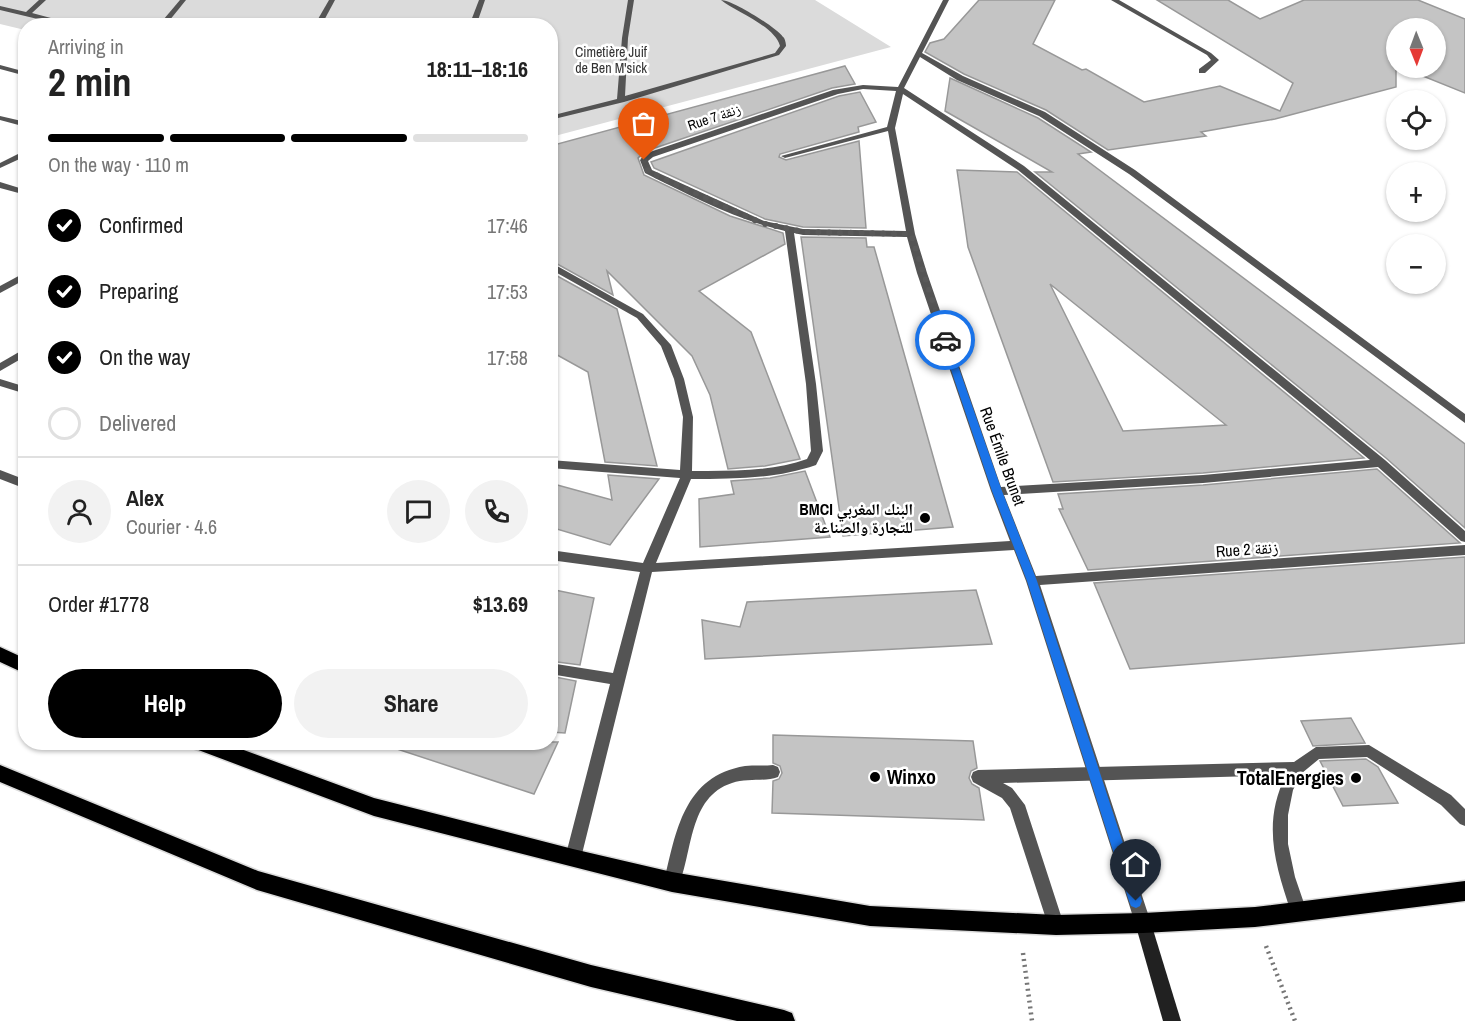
<!DOCTYPE html>
<meta charset="utf-8">
<style>
body{margin:0;font-family:"Archivo Narrow","Noto Naskh Arabic",sans-serif;background:#f2f2f2;color:#222;height:100vh;display:flex;flex-direction:column;font-size:22px;white-space:nowrap}
*{box-sizing:border-box;margin:0}
p{font-size:20px;color:#767676}
.icon{flex:none;width:33px;height:33px;fill:none;stroke:currentColor;stroke-width:2;stroke-linecap:round;stroke-linejoin:round}
.map{position:relative;flex:1;overflow:hidden}
.drawer{position:absolute;left:18px;top:18px;width:540px;height:732px;display:flex;flex-direction:column;background:#fff;border-radius:24px;box-shadow:0 2px 4px #0004}
.drawer>*{flex:none}
.needle{width:39px;rotate:179deg}
.fabs{position:absolute;left:1386px;top:18px;display:grid;gap:12px}
.fabs a{display:grid;place-items:center;width:60px;height:60px;border-radius:50%;background:#fff;box-shadow:0 2px 4px #0004;font-size:30px}
.pin{position:absolute;display:grid;place-items:center;width:51px;height:51px;color:#fff;margin:-62px -26px;border-radius:50% 50% 50% 0;rotate:-45deg;box-shadow:0 0 6px #0007}
.pin .icon{rotate:45deg}
.courier{position:absolute;display:grid;place-items:center;width:60px;height:60px;margin:-30px;border:4px solid #1a73e8;border-radius:50%;background:#fff;color:#222;box-shadow:0 2px 8px #0007}
.head em{font-style:normal;font-weight:700}
.head div{display:flex;flex-direction:column-reverse}
.head{display:flex;align-items:center;justify-content:space-between;height:102px;padding:0 30px}
h1{font-size:39px;font-weight:700;line-height:45px}
.bar{display:grid;grid-template-columns:repeat(4,1fr);gap:9px 6px;align-content:center;height:72px;padding:0 30px}
.bar i{height:8px;border-radius:4px;background:#e0e0e0}
.bar .current{background:#000}
.bar p{grid-column:span 4}
.line{display:flex;align-items:center;gap:15px;padding:0 30px;border-top:2px solid #e0e0e0}
.line div{flex:1}
.round{display:grid;place-items:center;flex:none;width:63px;height:63px;border-radius:32px;background:#f2f2f2}
ol{padding:0 30px;list-style:none}
li{display:flex;align-items:center;gap:18px;height:66px}
li p{margin-inline-start:auto}
li .icon{padding:6px;border-radius:50%;background:#000;color:#fff;stroke-width:4}
li:last-child{color:#767676}
li i{width:33px;height:33px;border:3px solid #e0e0e0;border-radius:50%}
.cta{display:flex;gap:12px;margin-top:auto;padding:12px 30px}
.cta a{flex:1;height:69px;border-radius:36px;background:#000;color:#fff;font-size:24px;font-weight:700;line-height:69px;text-align:center}
.cta a+a{background:#f2f2f2;color:#222}
.map>svg:first-child{display:block}
.green{fill:#dbdbdb}
.building{fill:#c4c4c4;stroke:#989898;stroke-width:1.5;fill-rule:evenodd}
.lines{fill:none;stroke-linecap:round;stroke-linejoin:round}
.primary-casing{stroke:#dbdbdb;stroke-width:3}
.path{stroke:#767676;stroke-width:4.5;stroke-dasharray:2 4;stroke-linecap:butt}
.lane{fill:#545454;fill-rule:evenodd}
.street{fill:#545454;fill-rule:evenodd}
.secondary{fill:#212121;fill-rule:evenodd}
.primary{fill:#000;fill-rule:evenodd}
.route{fill:#1a73e8}
.done{stroke:#595959;stroke-width:6;stroke-dasharray:0 10.8}
.poi-dot{fill:#000;stroke:#fff;stroke-width:2}
.labels{text-anchor:middle;stroke-width:5;stroke-linejoin:round;paint-order:stroke}
.far-park-label{font-size:14px;fill:#323232;stroke:#fff}
.far-street-label{font-size:14px;fill:#000;stroke:#fff}
.street-label{font-size:16px;fill:#000;stroke:#fff}
.poi-label{font-size:16px;font-weight:bold;fill:#000;stroke:#fff;text-anchor:end}
.near-poi-label{font-size:20px;font-weight:bold;fill:#000;stroke:#fff;text-anchor:start}
</style>
<div class="map">
<svg width="1465" height="1021" viewBox="0 0 1465 1021">
<rect width="100%" height="100%" fill="#fff"/>
<!-- green -->
<polygon class="green" points="0,0 815,0 891,47 551,137 550,26 26,26 25,30 0,24"/>
<!-- building -->
<g class="building">
<polygon points="979,0 1055,0 1033,44 1082,70 1086,69 1144,102 1220,86 1280,111 1293,83 1157,0 1228,0 1260,19 1304,0 1418,0 1465,19 1465,93 1403,68 1436,68 1436,28 1396,28 1396,87 1275,119 1201,132 1206,136 1108,150 1046,110 964,74 925,52 930,43 944,39"/>
<polygon points="845,66 855,84 832,88 646,151 638,158 644,175 730,216 783,233 785,244 699,291 751,332 800,459 765,466 728,469 710,395 692,356 607,271 613,295 550,260 550,146"/>
<polygon points="950,78 1038,118 1091,152 1078,154 1465,444 1465,528 1386,458 1035,172 1052,172 945,111"/>
<polygon points="860,92 876,122 858,127 859,132 780,154 779,157 786,160 859,141 866,228 803,227 765,219 654,168 651,162 839,96"/>
<path d="M957 170 1017 172 1364 458 1203 473 1053 482 968 247ZM1050 284 1226 425 1123 431Z"/>
<polygon points="801,237 866,238 867,247 874,247 953,527 843,536"/>
<polygon points="550,272 617,309 657,466 605,462 588,372 550,351"/>
<polygon points="1377,469 1460,543 1088,570 1059,509 1063,509 1058,494 1203,485"/>
<polygon points="805,471 830,537 700,547 699,499 734,494 731,481 770,478"/>
<polygon points="608,475 659,479 610,545 550,527 550,483 612,500"/>
<polygon points="1465,557 1465,643 1130,669 1094,583"/>
<polygon points="550,589 594,598 580,665 550,661"/>
<polygon points="976,590 992,644 705,659 702,620 740,627 747,602"/>
<polygon points="550,676 576,681 565,733 550,732"/>
<polygon points="1351,718 1365,743 1313,746 1301,721"/>
<polygon points="773,735 973,741 977,768 971,771 969,778 972,784 979,788 984,820 772,813 773,781 779,779 782,773 780,766 773,763"/>
<polygon points="398,742 558,742 534,794 397,749"/>
<polygon points="1366,759 1378,767 1398,803 1343,806 1320,761"/>
</g>
<g class="lines">
<defs>
<g id="primary">
<polygon points="0,647 26,659 26,674 0,662"/>
<polygon points="190,742 222,742 374,798 573,849 672,872 870,906 1056,915 1143,913 1255,907 1465,881 1465,901 1255,927 1143,933 1056,935 870,926 672,892 374,816 193,748"/>
<polygon points="0,765 258,871 591,965 784,1010 792,1013 795,1021 737,1021 591,987 257,890 0,782"/>
</g>
</defs>
<!-- primary casing -->
<use href="#primary" class="primary-casing"/>
<!-- path -->
<g class="path">
<polyline points="1266,946 1295,1021"/>
<polyline points="1023,953 1032,1021"/>
</g>
<!-- lane -->
<g class="lane">
<polygon points="1111,0 1119,0 1211,53 1219,60 1205,73 1199,73 1199,69 1211,60 1207,55"/>
<path d="M1369 745 1451 795 1465 809V826L1460 824 1441 805 1367 757 1319 759 1302 773 1293 790 1288 815V844L1295 877 1307 912 1305 918 1299 920 1293 918 1291 912C1275 864 1262 823 1286 775L1003 783 1012 788 1025 805 1064 925 1062 931 1056 933 1050 931 1048 925 1010 808 1002 798 973 782 971 777 973 772 978 770 1294 762 1316 747Z"/>
<path d="M773 765 778 767 780 772 778 777C764 782 747 778 732 783 688 797 693 853 678 887L672 890 666 887 664 882C676 831 684 776 745 766 754 765 764 766 773 765Z"/>
</g>
<!-- street -->
<g class="street">
<polygon points="39,0 46,0 32,13 81,26 67,26 0,10 0,6 26,12"/>
<polygon points="180,0 186,0 165,26 158,26"/>
<polygon points="329,0 335,0 321,26 314,26"/>
<polygon points="479,0 485,0 476,26 469,26"/>
<path d="M628 0H634L628 38 625 96 775 53 780 46C775 26 736 12 721 0 732 0 776 27 783 37 785 38 786 44 786 46L779 55 624 102 550 120V116L617 99 622 38Z"/>
<path d="M943 0H949L922 53 963 76 1045 112 1135 170 1465 414V423L1129 174 1039 116 957 80 920 57 904 88 1024 166 1385 460 1465 531V542L1461 541 1378 467 1203 483 1004 495 1036 576 1465 545V555L1040 585 1151 923 1149 929 1143 931 1137 929 1135 923 1026 581 1014 550 652 572 581 858 579 863 573 865 567 863 565 858 610 684 550 674V663L613 673 640 572 550 560V550L643 563 680 478 550 468V460L680 470 683 417 674 379 661 346 637 318 550 269V262L643 314 671 345 684 379 693 417 692 471C730 471 771 472 807 459L811 451 806 384 785 231C736 220 689 195 645 173L640 160 647 153 833 90 863 85 898 87ZM863 89 896 91 887 127 781 156 785 158 888 131 906 231 803 229 764 221 652 170 648 161 653 157 838 94ZM903 94 1018 170 1370 460 1203 475 1001 487 927 273 915 234 895 128ZM794 233 803 235 907 237 917 273 991 491 1010 541 656 563 691 479C733 479 776 479 816 465L823 451 816 384Z"/>
<polygon points="0,65 26,72 26,76 0,69"/>
<polygon points="0,116 26,122 26,127 0,120"/>
<polygon points="26,150 26,156 0,168 0,163"/>
<polygon points="0,182 26,190 26,195 0,188"/>
<polygon points="26,272 26,279 0,293 0,286"/>
<polygon points="26,348 26,356 0,371 0,363"/>
<polygon points="0,379 26,387 26,394 0,386"/>
<polygon points="0,470 26,480 26,489 0,479"/>
</g>
<!-- secondary -->
<polygon class="secondary" points="1143,915 1149,917 1151,923 1181,1021 1163,1021 1135,923 1137,917"/>
<!-- primary -->
<use href="#primary" class="primary"/>
</g>
<!-- route -->
<polygon class="route" points="945,338 949,340 1002,491 1037,581 1142,901 1140,906 1136,908 1131,906 1129,901 1027,581 992,491 941,340"/>
<g class="lines">
<!-- done -->
<polyline class="done" points="644,160 648,171 666,180 761,223 804,232 911,234 945,340"/>
</g>
<!-- markers -->
<g class="poi-dot">
<circle cx="925" cy="518" r="6"/>
<circle cx="875" cy="777" r="6"/>
<circle cx="1356" cy="778" r="6"/>
</g>
<g class="labels">
<!-- far-park labels -->
<g class="far-park-label">
<text x="611" y="57">Cimetière Juif<tspan x="611" dy="16">de Ben M'sick</tspan></text>
</g>
<!-- far-street labels -->
<g class="far-street-label">
<text transform="translate(714 117) rotate(-19)" y="5">Rue 7 زنقة</text>
</g>
<!-- street labels -->
<g class="street-label">
<text transform="translate(1003 456) rotate(70)" y="6">Rue Émile Brunet</text>
<text transform="translate(1247 549) rotate(-4)" y="6">Rue 2 زنقة</text>
</g>
<!-- poi labels -->
<g class="poi-label">
<text x="913" y="515">BMCI البنك المغربي<tspan x="913" dy="18">للتجارة والصناعة</tspan></text>
</g>
<!-- near-poi labels -->
<g class="near-poi-label">
<text x="887" y="784">Winxo</text>
<text x="1344" y="785" text-anchor="end">TotalEnergies</text>
</g>
</g>
</svg>
<div class="fabs">
<a><svg class="needle" viewBox="-14 -14 28 28"><path d="M0-13l5 13h-10z" fill="#e53935"/><path d="M0 13l5-13h-10z" fill="#767676"/></svg></a>
<a><svg class="icon" aria-label="locate" viewBox="0 0 24 24"><circle cx="12" cy="12" r="6"/><path d="M12 2v4M12 18v4M2 12h4M18 12h4"/></svg></a>
<a>+</a>
<a>−</a>
</div>
<div class="pin" style="left:644px;top:160px;background:#ea580c"><svg class="icon" aria-label="bag" viewBox="0 0 24 24"><path d="M5 8h14l-1 12H6zM9 8a3 3 0 0 1 6 0"/></svg></div>
<div class="pin" style="left:1136px;top:901px;background:#1f2937"><svg class="icon" aria-label="home" viewBox="0 0 24 24"><path d="M3 11l9-7 9 7M6 9v11h12V9"/></svg></div>
<div class="courier" style="left:945px;top:340px"><svg class="icon" aria-label="car" viewBox="0 0 24 24"><path d="M5 17H2v-5l4-1 3-4h7l3 4 3 1v5h-3M9 17h6M6 11h13"/><circle cx="7" cy="17" r="2"/><circle cx="17" cy="17" r="2"/></svg></div>
<section class="drawer">
<div class="head"><div><h1>2 min</h1><p>Arriving in</p></div><em>18:11–18:16</em></div>
<div class="bar"><i class="current"></i><i class="current"></i><i class="current"></i><i></i><p>On the way · 110 m</p></div>
<ol>
<li><svg class="icon" aria-label="check" viewBox="0 0 24 24"><path d="M5 12l5 5 9-10"/></svg>Confirmed<p>17:46</p></li>
<li><svg class="icon" aria-label="check" viewBox="0 0 24 24"><path d="M5 12l5 5 9-10"/></svg>Preparing<p>17:53</p></li>
<li><svg class="icon" aria-label="check" viewBox="0 0 24 24"><path d="M5 12l5 5 9-10"/></svg>On the way<p>17:58</p></li>
<li><i></i>Delivered</li>
</ol>
<div class="line" style="height:108px"><a class="round"><svg class="icon" aria-label="person" viewBox="0 0 24 24"><circle cx="12" cy="8" r="4"/><path d="M4 21q1-7 8-7t8 7"/></svg></a><div><b>Alex</b><p>Courier · 4.6</p></div><a class="round"><svg class="icon" aria-label="chat" viewBox="0 0 24 24"><path d="M4 5h16v11H9l-5 4z"/></svg></a><a class="round"><svg class="icon" aria-label="phone" viewBox="0 0 24 24"><path d="M5 4h4l2 5-3 2q2 4 5 5l2-3 5 2v4C11 20 4 13 5 4z"/></svg></a></div>
<div class="line" style="height:78px"><div>Order #1778</div><b>$13.69</b></div>
<div class="cta"><a>Help</a><a>Share</a></div>
</section>
</div>
